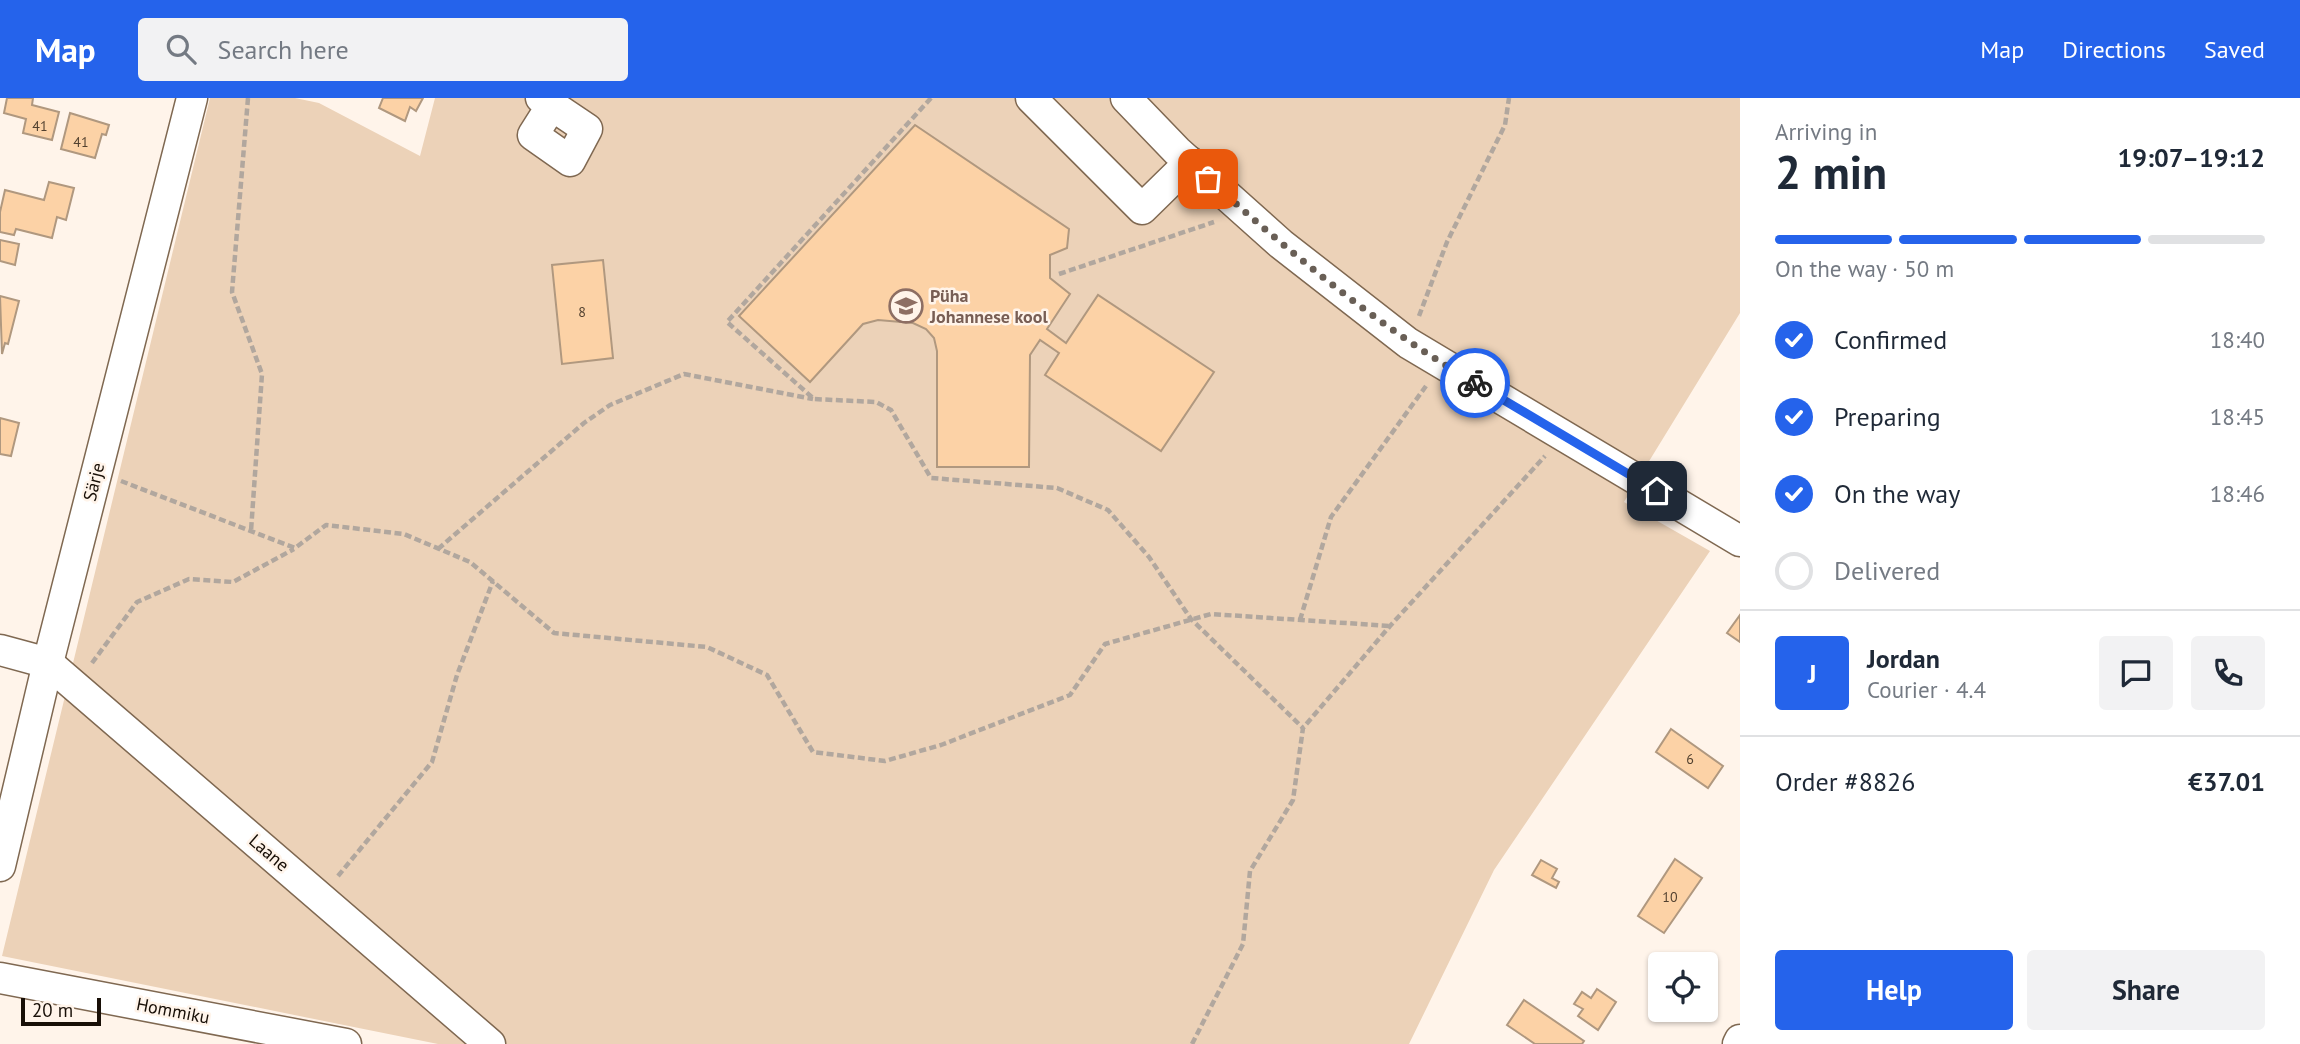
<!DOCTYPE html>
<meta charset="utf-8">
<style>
body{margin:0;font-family:"PT Sans",sans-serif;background:#f2f2f3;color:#1f2937;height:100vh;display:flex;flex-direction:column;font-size:26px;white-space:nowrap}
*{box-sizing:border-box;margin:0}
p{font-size:23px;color:#747a83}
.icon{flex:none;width:38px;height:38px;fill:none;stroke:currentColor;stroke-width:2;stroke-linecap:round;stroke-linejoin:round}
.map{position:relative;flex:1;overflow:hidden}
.drawer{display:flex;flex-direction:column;background:#fff;width:560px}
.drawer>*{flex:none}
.buttons{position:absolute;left:1648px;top:854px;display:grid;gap:14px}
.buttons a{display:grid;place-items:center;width:70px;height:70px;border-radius:7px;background:#fff;box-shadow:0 2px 5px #0004;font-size:35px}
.scale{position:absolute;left:21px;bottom:18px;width:80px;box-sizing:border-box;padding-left:7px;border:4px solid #180f07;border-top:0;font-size:19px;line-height:24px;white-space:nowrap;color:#180f07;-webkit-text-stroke:5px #fff4ea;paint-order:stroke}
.pin{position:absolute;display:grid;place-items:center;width:60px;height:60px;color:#fff;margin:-30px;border-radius:14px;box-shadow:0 4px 10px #0006}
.courier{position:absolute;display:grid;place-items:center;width:70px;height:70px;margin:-35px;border:5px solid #2563eb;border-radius:50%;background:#fff;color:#222;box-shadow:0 2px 9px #0007}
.headline em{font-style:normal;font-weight:700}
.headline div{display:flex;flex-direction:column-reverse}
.headline{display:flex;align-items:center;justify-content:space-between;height:119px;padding:0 35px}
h1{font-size:46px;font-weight:700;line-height:52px}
.bar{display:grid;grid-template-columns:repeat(4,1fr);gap:10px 7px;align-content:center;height:84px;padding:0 35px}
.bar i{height:9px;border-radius:5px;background:#e0e1e3}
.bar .current{background:#2563eb}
.bar p{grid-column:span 4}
.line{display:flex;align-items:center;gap:18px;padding:0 35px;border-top:2px solid #e0e1e3}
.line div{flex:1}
.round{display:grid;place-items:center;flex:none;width:74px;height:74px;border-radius:7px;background:#f2f2f3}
ol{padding:0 35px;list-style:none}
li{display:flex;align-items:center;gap:21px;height:77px}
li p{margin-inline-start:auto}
li .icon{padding:7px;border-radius:50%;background:#2563eb;color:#fff;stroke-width:4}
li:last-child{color:#747a83}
li i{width:38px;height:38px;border:4px solid #e0e1e3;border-radius:50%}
.primary-button{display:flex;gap:14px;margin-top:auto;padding:14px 35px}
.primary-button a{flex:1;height:80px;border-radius:7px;background:#2563eb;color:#fff;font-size:28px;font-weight:700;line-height:80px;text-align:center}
.primary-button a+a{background:#f2f2f3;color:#1f2937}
header{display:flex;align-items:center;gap:42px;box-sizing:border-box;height:98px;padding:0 35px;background:#2563eb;color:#fff}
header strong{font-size:33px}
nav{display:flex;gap:38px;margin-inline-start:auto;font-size:24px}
.search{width:490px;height:63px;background:#f2f2f3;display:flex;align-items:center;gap:18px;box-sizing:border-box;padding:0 24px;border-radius:7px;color:#747a83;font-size:26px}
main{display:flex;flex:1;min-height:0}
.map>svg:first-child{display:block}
.green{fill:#ecd2b8}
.building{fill:#fcd2a6;stroke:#b0987f;stroke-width:2}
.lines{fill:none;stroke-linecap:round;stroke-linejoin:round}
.minor-casing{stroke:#7f6851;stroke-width:33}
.path{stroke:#b1a79e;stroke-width:4.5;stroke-dasharray:7 3.5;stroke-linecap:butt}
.minor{stroke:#fff;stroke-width:30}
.done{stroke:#695f56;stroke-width:7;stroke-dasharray:0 12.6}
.route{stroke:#2563eb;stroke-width:9}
.labels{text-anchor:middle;stroke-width:5;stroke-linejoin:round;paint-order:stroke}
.number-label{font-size:14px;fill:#51402f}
.education-label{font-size:18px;font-weight:bold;fill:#785e54;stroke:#fff4ea;text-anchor:start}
.street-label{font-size:18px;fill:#180f07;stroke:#fff4ea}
</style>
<header>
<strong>Map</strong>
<div class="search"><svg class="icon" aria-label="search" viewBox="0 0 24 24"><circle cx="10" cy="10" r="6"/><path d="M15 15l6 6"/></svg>Search here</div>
<nav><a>Map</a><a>Directions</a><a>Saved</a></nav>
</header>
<main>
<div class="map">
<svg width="1740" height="946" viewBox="0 0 1740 946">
<rect width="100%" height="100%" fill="#fff4ea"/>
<!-- green -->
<polygon class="green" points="210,0 295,0 319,5 420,58 435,0 1740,0 1740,215 1624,404 1710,453 1494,772 1409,946 438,946 2,858"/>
<!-- building -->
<g class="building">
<polygon points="7,0 33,0 32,7 59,14 52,42 23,35 26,21 4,15"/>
<polygon points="383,0 423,0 416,13 410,9 405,23 379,10"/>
<polygon points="70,15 109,27 106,37 102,36 95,60 61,51"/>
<polygon points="915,27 1069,131 1067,150 1050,157 1050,180 1070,196 1047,231 1066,245 1098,197 1214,274 1161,353 1045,277 1059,255 1040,242 1030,257 1029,369 937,369 937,253 934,240 926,231 913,225 878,222 863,226 810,284 739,218"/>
<polygon points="49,84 74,90 66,122 57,119 52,140 16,131 14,137 0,134 0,114 5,92 44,102"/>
<polygon points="0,142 19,146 15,167 0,163"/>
<polygon points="603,162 613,260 562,266 552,167"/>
<polygon points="0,198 19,203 8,246 5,245 2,256"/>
<polygon points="0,320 19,325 11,358 0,356"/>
<polygon points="1740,517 1740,544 1727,535"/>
<polygon points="1671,631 1723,668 1708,690 1656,654"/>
<polygon points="1675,761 1702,780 1664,835 1638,818"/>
<polygon points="1541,762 1557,771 1552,780 1559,784 1556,790 1532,777"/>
<polygon points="1597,891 1616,904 1598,932 1578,918 1583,911 1574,906 1582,894 1591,900"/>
<polygon points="1524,902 1584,943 1582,946 1535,946 1507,927"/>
</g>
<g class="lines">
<defs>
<g id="minor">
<polyline points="541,0 587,31 570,63 533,37 552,7"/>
<polyline points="1031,0 1142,111 1190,64"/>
<polyline points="1126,0 1177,53 1281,146 1408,245 1740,443"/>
<polyline points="0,552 48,565 490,946"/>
<polyline points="0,768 48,565 192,0"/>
<polyline points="0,880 346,946"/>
<polyline points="1738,946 1740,942"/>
</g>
</defs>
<!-- minor casing -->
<use href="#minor" class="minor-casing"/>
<!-- path -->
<g class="path">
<polyline points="248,0 232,194 262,276 251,433"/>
<polyline points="931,0 727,224 814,301 876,304 891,312 931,380 1057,390 1108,412 1149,459 1191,521 1303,630"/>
<polyline points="1059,176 1214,124"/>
<polyline points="1419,218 1447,144 1505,27 1509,0"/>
<polyline points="121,383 295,450 326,427 404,436 470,464 554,535 707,549 767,577 813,654 885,663 941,647 1070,597 1105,546 1211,516 1390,528"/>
<polyline points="438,451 584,325 610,307 684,276 813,301"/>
<polyline points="1300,522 1331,419 1426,288"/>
<polyline points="92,565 137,504 189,481 233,484 294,451"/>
<polyline points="338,778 432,664 457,577 493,483"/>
<polyline points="1192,946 1243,846 1250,773 1293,702 1303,630 1390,528 1545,358"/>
</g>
<!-- minor -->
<use href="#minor" class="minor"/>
</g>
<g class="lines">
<!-- done -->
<path class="done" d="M1208 81C1292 156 1377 228 1475 285"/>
<!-- route -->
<polyline class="route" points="1475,285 1657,393"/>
</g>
<!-- icons -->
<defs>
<symbol id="school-ring" viewBox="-11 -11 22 22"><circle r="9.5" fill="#fff4ea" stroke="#8d6e63" stroke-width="1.5"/><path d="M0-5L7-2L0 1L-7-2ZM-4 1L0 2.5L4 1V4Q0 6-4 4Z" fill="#8d6e63"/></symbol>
</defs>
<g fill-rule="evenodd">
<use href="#school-ring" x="887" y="189" width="38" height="38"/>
</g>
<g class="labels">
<!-- number labels -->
<g class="number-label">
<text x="40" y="33">41</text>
<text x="81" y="49">41</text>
<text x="582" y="219">8</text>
<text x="1690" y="666">6</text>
<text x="1670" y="804">10</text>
</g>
<!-- education labels -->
<g class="education-label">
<text x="930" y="204">Püha<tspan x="930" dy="21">Johannese kool</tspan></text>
</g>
<!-- street labels -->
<g class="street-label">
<text transform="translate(94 384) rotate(-76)" y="6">Särje</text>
<text transform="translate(269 755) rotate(41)" y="6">Laane</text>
<text transform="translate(173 913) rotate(11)" y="6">Hommiku</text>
</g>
</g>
</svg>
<div class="buttons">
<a><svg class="icon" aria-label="locate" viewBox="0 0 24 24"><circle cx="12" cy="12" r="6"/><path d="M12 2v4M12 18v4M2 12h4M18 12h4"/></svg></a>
</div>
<div class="scale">20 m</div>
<div class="pin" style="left:1208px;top:81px;background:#ea580c"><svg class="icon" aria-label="bag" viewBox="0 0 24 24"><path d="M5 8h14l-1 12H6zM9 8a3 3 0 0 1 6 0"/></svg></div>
<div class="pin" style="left:1657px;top:393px;background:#1f2937"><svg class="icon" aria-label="home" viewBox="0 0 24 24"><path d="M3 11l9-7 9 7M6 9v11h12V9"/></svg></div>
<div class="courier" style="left:1475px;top:285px"><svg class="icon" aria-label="bike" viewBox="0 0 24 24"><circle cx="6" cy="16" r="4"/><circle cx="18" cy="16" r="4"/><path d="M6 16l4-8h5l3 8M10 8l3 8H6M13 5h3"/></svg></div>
</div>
<section class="drawer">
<div class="headline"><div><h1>2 min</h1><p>Arriving in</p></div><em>19:07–19:12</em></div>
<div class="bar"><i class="current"></i><i class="current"></i><i class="current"></i><i></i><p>On the way · 50 m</p></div>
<ol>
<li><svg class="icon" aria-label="check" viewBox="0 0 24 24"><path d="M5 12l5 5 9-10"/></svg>Confirmed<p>18:40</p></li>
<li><svg class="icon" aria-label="check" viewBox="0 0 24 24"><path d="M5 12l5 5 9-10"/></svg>Preparing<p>18:45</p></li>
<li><svg class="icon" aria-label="check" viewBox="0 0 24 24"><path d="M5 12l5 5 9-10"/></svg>On the way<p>18:46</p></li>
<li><i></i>Delivered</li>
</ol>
<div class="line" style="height:126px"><b class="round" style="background:#2563eb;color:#fff">J</b><div><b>Jordan</b><p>Courier · 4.4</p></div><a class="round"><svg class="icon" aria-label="chat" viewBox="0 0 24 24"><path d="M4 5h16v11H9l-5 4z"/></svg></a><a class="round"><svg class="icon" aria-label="phone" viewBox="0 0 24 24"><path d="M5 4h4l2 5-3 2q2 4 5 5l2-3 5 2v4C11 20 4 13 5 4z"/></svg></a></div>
<div class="line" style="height:91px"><div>Order #8826</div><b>€37.01</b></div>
<div class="primary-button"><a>Help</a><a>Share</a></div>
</section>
</main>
